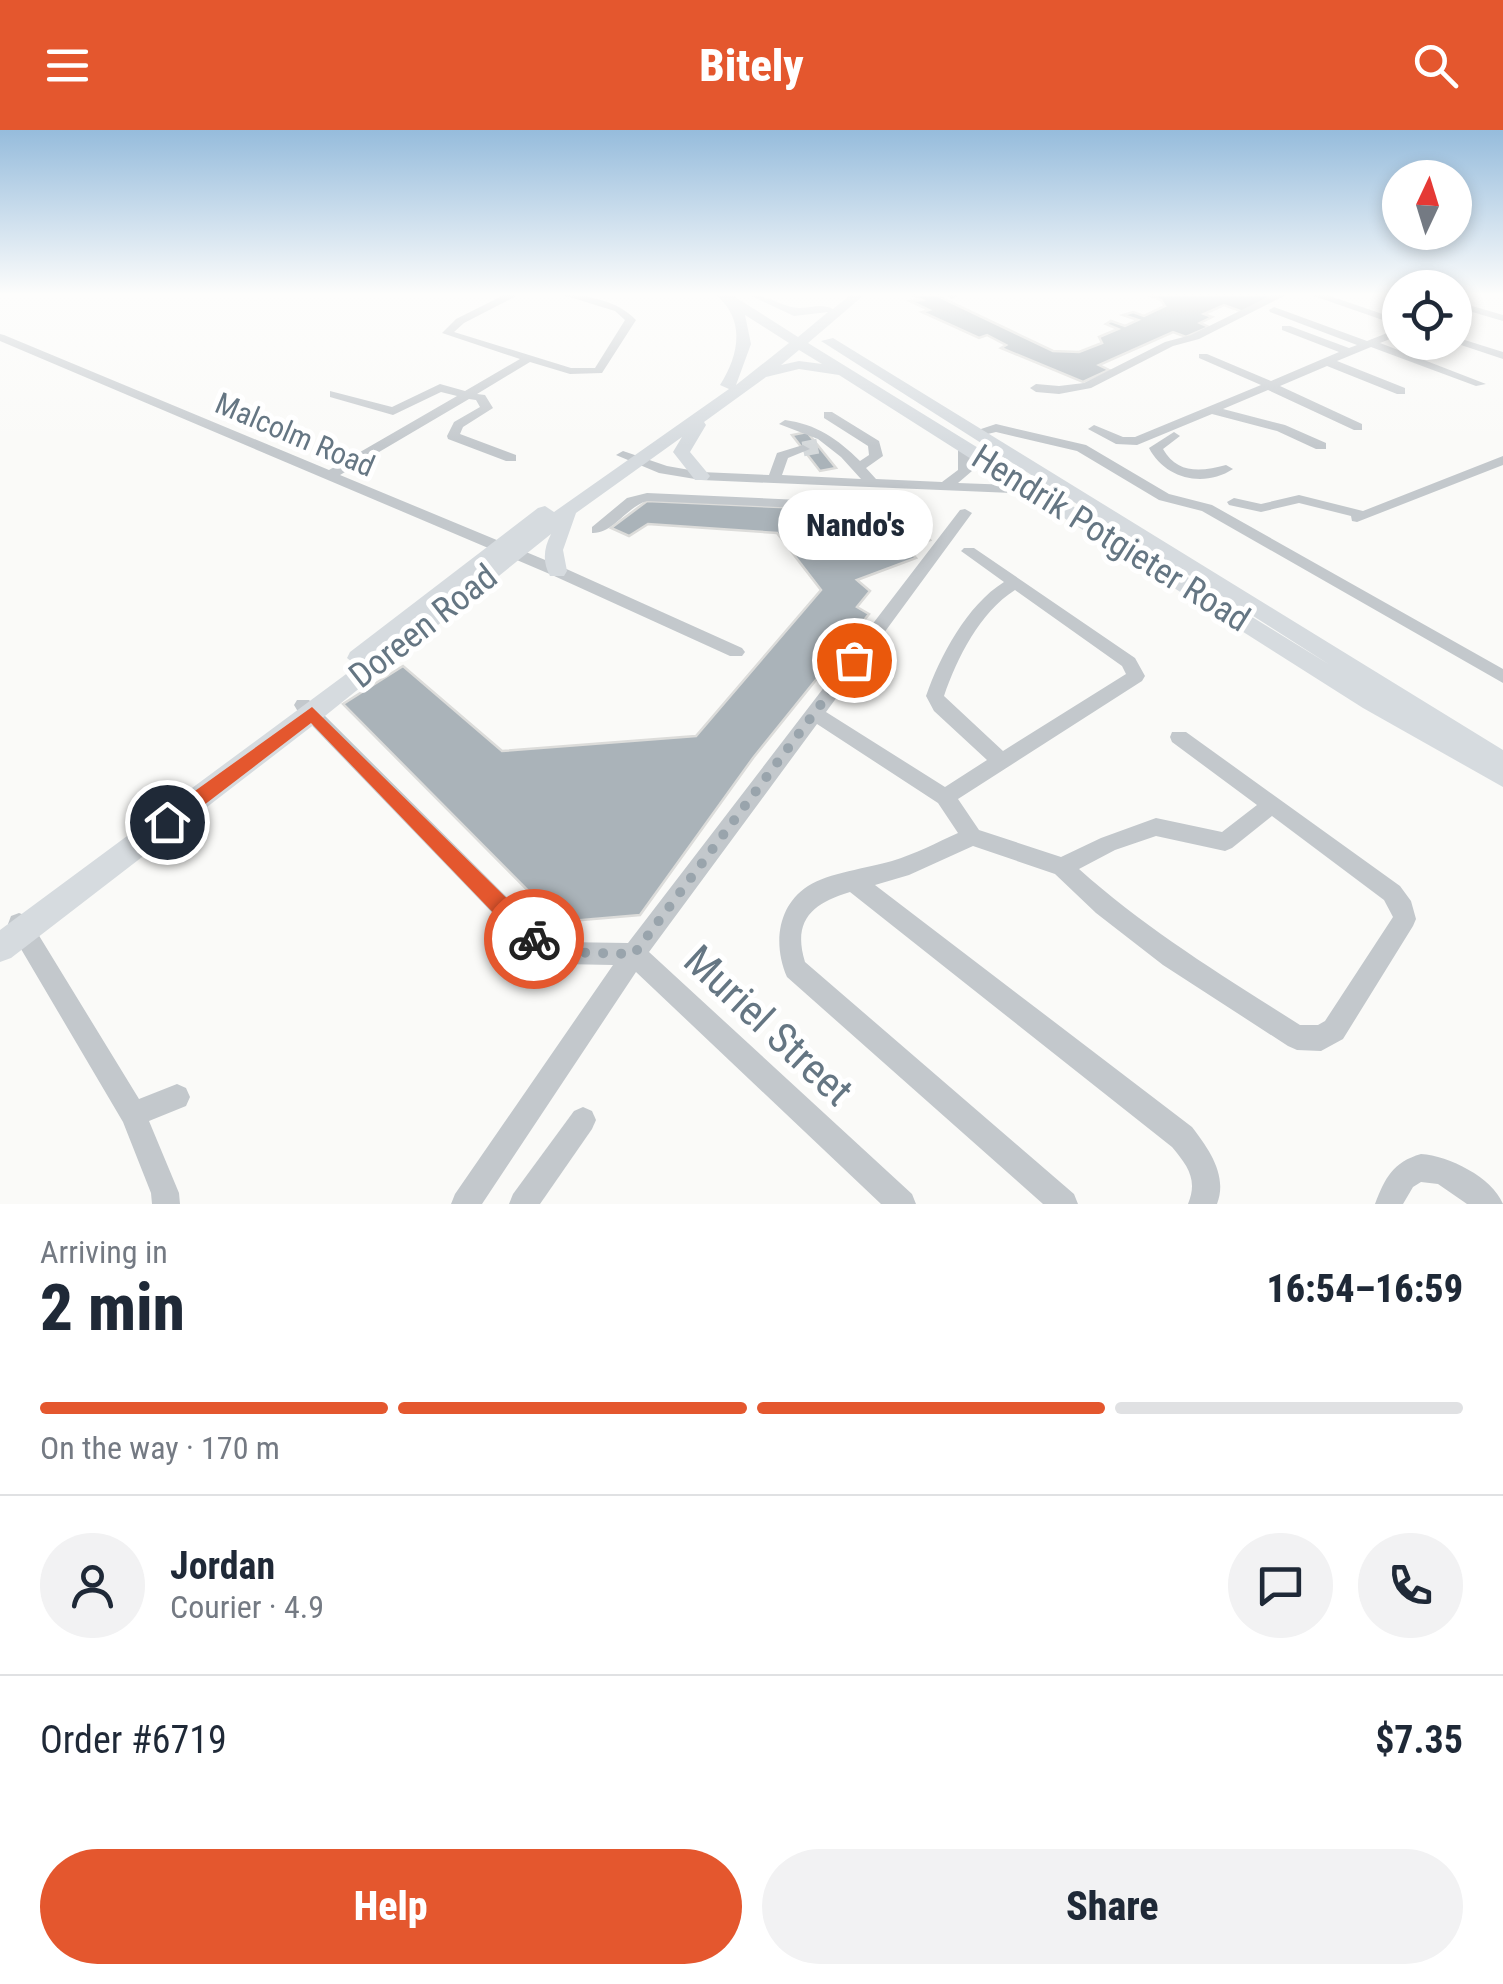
<!DOCTYPE html>
<meta charset="utf-8">
<style>
body{margin:0;font-family:"Roboto Condensed",sans-serif;background:#f2f2f3;color:#1f2937;height:100vh;display:flex;flex-direction:column;font-size:38px;white-space:nowrap}
*{box-sizing:border-box;margin:0}
p{font-size:32px;color:#747a83}
.icon{flex:none;width:55px;height:55px;fill:none;stroke:currentColor;stroke-width:2;stroke-linecap:round;stroke-linejoin:round}
.map{position:relative;height:1074px;overflow:hidden}
.panel{display:flex;flex-direction:column;background:#fff;flex:1}
.panel>*{flex:none}
.needle{width:65px;rotate:4deg}
.buttons{position:absolute;left:1382px;top:30px;display:grid;gap:20px}
.buttons a{display:grid;place-items:center;width:90px;height:90px;border-radius:50%;background:#fff;box-shadow:0 5px 15px #0003;font-size:50px}
.pin{position:absolute;display:grid;place-items:center;width:85px;height:85px;color:#fff;margin:-42px;border:5px solid #fff;border-radius:50%;box-shadow:0 2px 10px #0007}
.courier{position:absolute;display:grid;place-items:center;width:100px;height:100px;margin:-50px;border:8px solid #e4572e;border-radius:50%;background:#fff;color:#222;box-shadow:0 2px 12px #0007}
.bubble{position:absolute;height:70px;border-radius:35px;background:#fff;box-shadow:0 5px 15px #0003;font-size:32px;font-weight:800;line-height:70px;text-align:center}
.summary em{font-style:normal;font-weight:800}
.summary div{display:flex;flex-direction:column-reverse}
.summary{display:flex;align-items:center;justify-content:space-between;height:170px;padding:0 40px}
h1{font-size:65px;font-weight:800;line-height:75px}
.bar{display:grid;grid-template-columns:repeat(4,1fr);gap:15px 10px;align-content:center;height:120px;padding:0 40px}
.bar i{height:12px;border-radius:8px;background:#e0e1e3}
.bar .on{background:#e4572e}
.bar p{grid-column:span 4}
.line{display:flex;align-items:center;gap:25px;padding:0 40px;border-top:2px solid #e0e1e3}
.line div{flex:1}
.round{display:grid;place-items:center;flex:none;width:105px;height:105px;border-radius:52px;background:#f2f2f3}
.cta{display:flex;gap:20px;margin-top:auto;padding:20px 40px}
.cta a{flex:1;height:115px;border-radius:60px;background:#e4572e;color:#fff;font-size:40px;font-weight:800;line-height:115px;text-align:center}
.cta a+a{background:#f2f2f3;color:#1f2937}
header{display:flex;justify-content:space-between;align-items:center;height:130px;padding:0 40px;background:#e4572e;color:#fff;font-size:45px;font-weight:800}
.map>svg:first-child{display:block}
.building{fill:#aab3b9;stroke:#dcdcda;stroke-width:2.5}
.lines{fill:none;stroke-linecap:round;stroke-linejoin:round}
.minor-tunnel{stroke:#d5d9db;stroke-width:15;stroke-dasharray:15 8;stroke-linecap:butt}
.minor{fill:#c3c8cc;fill-rule:evenodd}
.major{fill:#d6dbdf;fill-rule:evenodd}
.route{fill:#e4572e}
.done{stroke:#99a4ac;stroke-width:10;stroke-dasharray:0 18}
.labels{text-anchor:middle;stroke-width:10;stroke-linejoin:round;paint-order:stroke}
.far-street-label{font-size:30px;fill:#657683;stroke:#fff}
.street-label{font-size:35px;fill:#657683;stroke:#fff}
.near-street-label{font-size:42px;fill:#657683;stroke:#fff}
</style>
<header><svg class="icon" aria-label="menu" viewBox="0 0 24 24"><path d="M4 6h16M4 12h16M4 18h16"/></svg>Bitely<svg class="icon" aria-label="search" viewBox="0 0 24 24"><circle cx="10" cy="10" r="6"/><path d="M15 15l6 6"/></svg></header>
<div class="map">
<svg width="1503" height="1074" viewBox="0 0 1503 1074">
<rect width="100%" height="100%" fill="#fafaf8"/>
<!-- building -->
<g class="building">
<polygon points="912,165 936,165 1053,221 1079,222 1102,213 1099,207 1118,199 1106,194 1111,191 1125,196 1138,190 1123,185 1133,182 1144,186 1165,176 1161,170 1148,165 1273,165 1243,182 1224,175 1204,184 1212,187 1200,193 1209,197 1186,207 1173,202 1099,235 1109,240 1083,252 1001,218 1006,215 987,205 979,208 922,182 929,180 910,171 922,170"/>
<polygon points="807,302 836,338 820,341 792,305"/>
<polygon points="647,371 803,378 818,394 870,380 874,385 896,378 930,410 908,419 916,428 857,450 870,461 857,477 869,484 753,628 640,785 559,792 343,574 403,536 502,621 696,606 821,460 777,403 648,394 629,406 611,398"/>
</g>
<g class="lines">
<!-- minor-tunnel -->
<polyline class="minor-tunnel" points="803,319 818,316"/>
<!-- minor -->
<g class="minor">
<path d="M504 165H518L464 193 454 202 571 238H595L625 190 615 181 563 165C589 165 618 171 636 190L602 243 570 244 530 232 477 264 485 265 493 278 463 297 460 304 516 325V331H506L448 309 447 306 454 292 480 277 476 270 469 269 340 345 562 437 742 518 745 522 742 526H730L552 445 0 211V204L4 205 329 340 457 266 441 262 393 285 330 267V261L392 277 440 254 465 261 520 229 442 203 456 189Z"/>
<polygon points="947,165 957,165 957,166 952,169"/>
<polygon points="1272,165 1286,165 1199,209 1173,216 1091,258 1059,264 1036,262 1030,258 1036,254 1059,256 1084,253 1165,212 1191,205"/>
<polygon points="1311,165 1327,165 1400,190 1400,196"/>
<polygon points="1455,171 1503,185 1503,191 1455,177"/>
<polygon points="1274,177 1367,211 1400,198 1400,205 1380,213 1486,254 1476,256 1371,217 1337,231 1405,258 1405,264 1397,264 1327,236 1280,256 1362,294 1362,300 1354,300 1268,260 1223,279 1285,295 1326,313 1326,319 1316,319 1277,301 1212,284 1137,315 1116,314 1088,299 1094,295 1123,307 1135,307 1261,255 1199,228 1199,224 1207,224 1271,251 1339,222 1282,200 1282,196 1290,196 1349,218 1357,215 1270,182 1269,180"/>
<polygon points="1455,207 1503,222 1503,229 1452,212 1455,212"/>
<path d="M824 282H832L879 311 883 326 866 338 876 349 942 352 958 340V315L964 311 970 315 972 341 958 353 1035 356 1042 360 1035 364 701 350 659 343 616 325 623 321 667 336 701 342 769 345 777 323 803 315 810 319 788 328 782 345 861 349 841 327 818 309 779 294 785 290C816 294 838 309 860 331L869 325 868 316 824 288Z"/>
<polygon points="996,294 1086,315 1169,364 1212,375 1503,539 1503,553 1202,381 1159,370 1077,321 996,302 975,307 969,303"/>
<path d="M1174 302 1180 306 1163 319C1177 344 1201 342 1226 335L1233 339C1204 358 1165 349 1149 318Z"/>
<polygon points="1503,326 1503,335 1357,392 1352,391 1351,386 1299,373 1261,382 1229,375 1227,372 1234,368 1261,374 1299,365 1363,381"/>
<path d="M647 363 822 371 829 375 822 379 647 371C626 377 613 404 592 403V397L627 368Z"/>
<path d="M965 379 972 383 826 582 945 657 987 630 934 581 926 566C940 526 967 475 1004 452L961 421 964 418H974L1135 528 1145 546 1142 551 958 669 979 700 1061 727 1101 708 1156 688 1222 702 1257 675 1172 612 1170 607 1172 602H1186L1400 756 1411 771 1416 789 1413 796 1343 909 1321 921 1297 920 1288 916 1163 835 1096 783 1055 744 973 716 909 745 875 755 1192 997C1209 1019 1228 1046 1217 1074H1188C1198 1050 1188 1036 1172 1017L850 762C813 773 792 790 805 832L1074 1064 1078 1074H1043L787 847C773 815 777 776 808 756 828 743 868 738 892 731 915 724 936 713 958 703L938 673 817 594 649 822 912 1064 916 1074H881L636 842 482 1074H451L455 1064 613 835 562 834 528 820 297 580 294 575 297 570H309L544 804 562 812 628 813 960 380ZM1015 460 1122 536 1126 544 1003 621 944 566C957 528 980 482 1015 460ZM1272 686 1384 770 1393 787 1325 891 1318 895H1300C1223 846 1147 800 1079 739L1115 720 1156 706 1225 721 1232 718Z"/>
<polygon points="19,783 27,786 139,969 177,954 186,958 190,967 186,976 149,991 179,1063 180,1074 152,1074 151,1063 123,992 11,802 8,794 11,786"/>
<polygon points="583,977 592,981 596,990 592,999 540,1074 509,1074 513,1064 574,981"/>
<path d="M1421 1024C1449 1026 1492 1047 1503 1074H1467L1438 1054 1421 1052 1413 1057 1403 1074H1375C1385 1048 1393 1032 1421 1024Z"/>
</g>
<!-- major -->
<path class="major" d="M716 165H732L798 207 828 182 794 186 749 165C769 165 782 177 799 178 812 178 821 173 833 179L850 165H864L808 213 1330 535 821 211 833 208 1503 620V657L1363 578 839 245 799 239 766 247 704 292 706 295 690 322 710 346 707 350H695L673 322 682 307 576 383 563 420 567 441 564 446H550C542 431 544 418 551 404L320 590 11 828 0 832V800L357 536 347 528 350 522 538 378 545 376 554 382 729 259 720 255C739 225 746 190 716 165ZM745 185 789 213 736 255 751 214ZM799 220 822 234 799 231 781 235Z"/>
</g>
<!-- sky -->
<linearGradient id="sky" x2="0" y2="1"><stop stop-color="#96bcdc"/><stop offset="0.52" stop-color="#fdfdfc"/><stop offset="1" stop-color="#fdfdfc" stop-opacity="0"/></linearGradient>
<rect width="1503" height="316" fill="url(#sky)"/>
<!-- route -->
<polygon class="route" points="312,577 541,802 544,809 541,817 526,817 311,593 174,698 160,698 160,686"/>
<g class="lines">
<!-- done -->
<polyline class="done" points="534,809 562,822 634,824 854,530"/>
</g>
<g class="labels">
<!-- far-street labels -->
<g class="far-street-label">
<text transform="translate(295 305) rotate(23)" y="10">Malcolm Road</text>
</g>
<!-- street labels -->
<g class="street-label">
<text transform="translate(1111 408) rotate(32)" y="12">Hendrik Potgieter Road</text>
<text transform="translate(423 496) rotate(-38)" y="12">Doreen Road</text>
</g>
<!-- near-street labels -->
<g class="near-street-label">
<text transform="translate(769 895) rotate(43)" y="15">Muriel Street</text>
</g>
</g>
</svg>
<div class="buttons">
<a><svg class="needle" viewBox="-14 -14 28 28"><path d="M0-13l5 13h-10z" fill="#e53935"/><path d="M0 13l5-13h-10z" fill="#747a83"/></svg></a>
<a><svg class="icon" aria-label="locate" viewBox="0 0 24 24"><circle cx="12" cy="12" r="6"/><path d="M12 2v4M12 18v4M2 12h4M18 12h4"/></svg></a>
</div>
<div class="pin" style="left:854px;top:530px;background:#ea580c"><svg class="icon" aria-label="bag" viewBox="0 0 24 24"><path d="M5 8h14l-1 12H6zM9 8a3 3 0 0 1 6 0"/></svg></div>
<div class="pin" style="left:167px;top:692px;background:#1f2937"><svg class="icon" aria-label="home" viewBox="0 0 24 24"><path d="M3 11l9-7 9 7M6 9v11h12V9"/></svg></div>
<div class="courier" style="left:534px;top:809px"><svg class="icon" aria-label="bike" viewBox="0 0 24 24"><circle cx="6" cy="16" r="4"/><circle cx="18" cy="16" r="4"/><path d="M6 16l4-8h5l3 8M10 8l3 8H6M13 5h3"/></svg></div>
<div class="bubble" style="left:778px;top:360px;width:155px">Nando's</div>
</div>
<section class="panel">
<div class="summary"><div><h1>2 min</h1><p>Arriving in</p></div><em>16:54–16:59</em></div>
<div class="bar"><i class="on"></i><i class="on"></i><i class="on"></i><i></i><p>On the way · 170 m</p></div>
<div class="line" style="height:180px"><a class="round"><svg class="icon" aria-label="person" viewBox="0 0 24 24"><circle cx="12" cy="8" r="4"/><path d="M4 21q1-7 8-7t8 7"/></svg></a><div><b>Jordan</b><p>Courier · 4.9</p></div><a class="round"><svg class="icon" aria-label="chat" viewBox="0 0 24 24"><path d="M4 5h16v11H9l-5 4z"/></svg></a><a class="round"><svg class="icon" aria-label="phone" viewBox="0 0 24 24"><path d="M5 4h4l2 5-3 2q2 4 5 5l2-3 5 2v4C11 20 4 13 5 4z"/></svg></a></div>
<div class="line" style="height:130px"><div>Order #6719</div><b>$7.35</b></div>
<div class="cta"><a>Help</a><a>Share</a></div>
</section>
